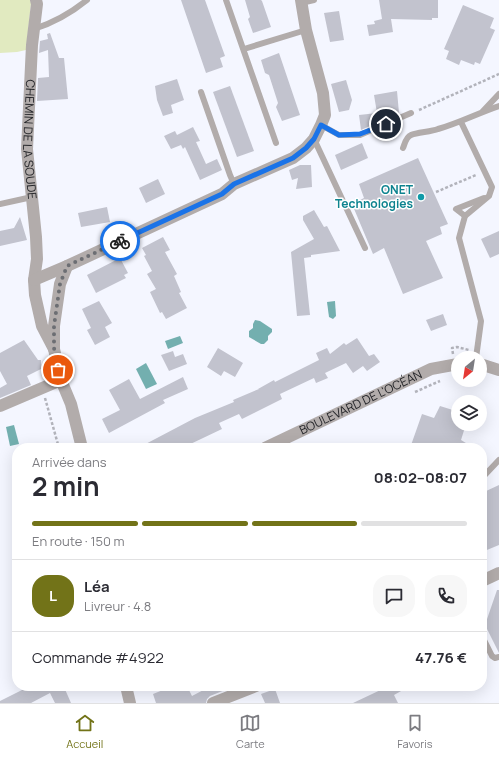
<!DOCTYPE html>
<html lang="fr">
<meta charset="utf-8">
<style>
body{margin:0;font-family:Manrope,sans-serif;background:#f7f7f7;color:#2b2b33;height:100vh;display:flex;flex-direction:column;font-size:15px;white-space:nowrap}
*{box-sizing:border-box;margin:0}
p{font-size:13px;color:#7c7c81}
.icon{flex:none;width:22px;height:22px;fill:none;stroke:currentColor;stroke-width:2;stroke-linecap:round;stroke-linejoin:round}
.map{position:relative;flex:1;overflow:hidden}
.sheet{position:absolute;left:12px;top:443px;width:475px;height:248px;display:flex;flex-direction:column;background:#fff;border-radius:16px;box-shadow:0 4px 16px #0002}
.sheet>*{flex:none}
.needle{width:26px;rotate:210deg}
.buttons{position:absolute;left:451px;top:351px;display:grid;gap:8px}
.buttons a{display:grid;place-items:center;width:36px;height:36px;border-radius:50%;background:#fff;box-shadow:0 4px 16px #0002;font-size:20px}
.pin{position:absolute;display:grid;place-items:center;width:34px;height:34px;color:#fff;margin:-17px;border:2px solid #fff;border-radius:50%;box-shadow:0 1px 4px #0007}
.courier{position:absolute;display:grid;place-items:center;width:40px;height:40px;margin:-20px;border:3px solid #1a73e8;border-radius:50%;background:#fff;color:#222;box-shadow:0 1px 5px #0007}
.headline em{font-style:normal;font-weight:700}
.headline div{display:flex;flex-direction:column-reverse}
.headline{display:flex;align-items:center;justify-content:space-between;height:68px;padding:0 20px}
h1{font-size:26px;font-weight:700;line-height:30px}
.bar{display:grid;grid-template-columns:repeat(4,1fr);gap:6px 4px;align-content:center;height:48px;padding:0 20px}
.bar i{height:5px;border-radius:3px;background:#e1e1e2}
.bar .active{background:#727318}
.bar p{grid-column:span 4}
.line{display:flex;align-items:center;gap:10px;padding:0 20px;border-top:1px solid #e1e1e2}
.line div{flex:1}
.round{display:grid;place-items:center;flex:none;width:42px;height:42px;border-radius:16px;background:#f7f7f7}
.menu{display:flex;justify-content:space-around;align-items:center;height:56px;border-top:1px solid #e1e1e2;background:#fff;font-size:11px;color:#7c7c81}
.menu a{display:grid;justify-items:center;gap:2px}
.menu .active{color:#727318}
.map>svg:first-child{display:block}
.green{fill:#e1eac0}
.water{fill:#73afaf}
.building{fill:#c2c3ce}
.lines{fill:none;stroke-linecap:round;stroke-linejoin:round}
.path{stroke:#b2b3bb;stroke-width:2.5;stroke-dasharray:3 2;stroke-linecap:butt}
.service{stroke:#b2acab;stroke-width:6}
.minor{stroke:#b2acab;stroke-width:12}
.done{stroke:#6c6e73;stroke-width:4;stroke-dasharray:0 7.2}
.route{stroke:#1a73e8;stroke-width:5}
.culture-dot{fill:#0f9aa8;stroke:#fff;stroke-width:1.5}
.labels{text-anchor:middle;stroke-width:3;stroke-linejoin:round;paint-order:stroke}
.street-label{font-size:12px;fill:#232428;stroke:#fff}
.culture-label{font-size:12px;font-weight:bold;fill:#0d838f;stroke:#fff;text-anchor:end}
</style>
<div class="map">
<svg width="499" height="703" viewBox="0 0 499 703">
<rect width="100%" height="100%" fill="#f4f6ff"/>
<!-- green -->
<polygon class="green" points="0,0 30,0 31,3 26,50 17,52 0,53"/>
<!-- water -->
<g class="water">
<polygon points="335,301 336,316 333,319 329,317 327,302"/>
<polygon points="255,320 260,321 272,329 272,332 268,336 268,340 264,344 261,344 249,337 249,331 253,328 253,324"/>
<polygon points="180,336 183,343 168,349 165,341"/>
<polygon points="146,363 157,384 146,389 136,369"/>
<polygon points="14,425 19,444 10,446 6,427"/>
</g>
<!-- building -->
<g class="building">
<polygon points="181,0 205,0 225,56 220,58 223,67 206,73"/>
<polygon points="245,0 261,0 262,1 271,27 253,33 248,19 250,17"/>
<polygon points="379,0 438,0 438,18 432,18 432,20 391,19 393,32 369,36 367,25 375,24 374,21 382,19"/>
<polygon points="463,5 494,18 490,28 495,30 480,64 475,62 474,65 461,60 459,65 446,59 449,51 444,49"/>
<polygon points="339,11 344,40 330,42 324,13"/>
<polygon points="50,33 59,58 64,58 68,99 37,101 38,78 49,77 48,50 39,53 40,41 48,39 47,34"/>
<polygon points="279,53 300,115 282,121 276,107 278,103 269,75 265,73 261,60"/>
<polygon points="177,79 184,100 171,105 173,113 163,116 157,100 155,86"/>
<polygon points="346,80 352,100 349,110 339,112 331,84"/>
<polygon points="230,86 254,151 237,157 213,92"/>
<polygon points="397,91 399,113 361,130 359,115 377,113 374,95"/>
<polygon points="193,127 200,141 196,142 206,164 217,159 222,170 200,180 185,147 183,149 181,145 171,149 164,136 175,131 177,135"/>
<polygon points="362,143 368,158 341,170 335,155"/>
<polygon points="418,158 448,224 440,227 442,234 426,241 443,278 403,294 384,248 373,254 352,204 364,198 359,184"/>
<polygon points="300,165 311,165 312,187 296,189 298,178 292,180 289,170"/>
<polygon points="158,179 165,194 146,203 139,188"/>
<polygon points="107,207 110,222 81,227 78,213"/>
<polygon points="314,210 324,227 327,226 340,251 311,255 311,257 304,258 310,315 297,316 291,252 314,239 303,220 303,216"/>
<polygon points="20,217 27,240 0,246 0,231 14,228"/>
<polygon points="499,231 499,254 490,258 481,239"/>
<polygon points="163,237 170,250 165,252 177,274 174,276 181,292 179,293 187,308 166,319 162,312 160,313 150,292 156,289 147,274 152,271 144,256 146,255 142,248"/>
<polygon points="120,258 128,273 124,275 126,278 96,293 87,275"/>
<polygon points="99,301 112,323 105,327 110,337 95,345 87,330 91,328 82,309"/>
<polygon points="443,314 447,325 431,331 426,320"/>
<polygon points="357,338 369,356 374,354 380,362 367,371 363,366 353,373 346,363 325,373 328,378 316,383 314,378 280,394 282,399 242,419 239,414 219,423 222,429 182,448 138,448 195,418 234,402 233,400 259,389 258,389 274,380 275,382 319,360 316,353 327,348 330,354 344,343 346,345"/>
<polygon points="24,340 38,360 41,360 41,369 27,376 31,385 0,398 0,388 7,384 0,371 0,353"/>
<polygon points="218,348 243,363 235,377 224,371 221,376 207,367"/>
<polygon points="173,351 175,357 183,354 187,364 169,371 161,355"/>
<polygon points="183,377 188,389 163,400 165,403 109,433 102,419 120,410 109,390 129,379 140,399"/>
<polygon points="440,406 456,411 458,416 458,424 466,424 461,440 474,448 410,448 422,414 434,418"/>
<polygon points="499,485 499,545 482,552 482,497 486,495 484,492"/>
<polygon points="497,590 499,590 499,653 485,625"/>
<polygon points="30,686 65,686 64,687 71,703 55,703 50,693 31,703 0,703 0,701"/>
<polygon points="173,686 187,686 192,696 211,686 224,686 225,690 210,696 207,699 206,703 156,703 153,694"/>
<polygon points="389,686 410,686 394,695 398,703 353,703"/>
<polygon points="275,689 280,703 265,703 261,694"/>
</g>
<g class="lines">
<!-- path -->
<g class="path">
<polyline points="419,110 499,74"/>
<polyline points="436,192 476,175"/>
<polyline points="453,354 452,348 457,347 469,350"/>
<polyline points="415,392 440,381"/>
<polyline points="45,398 59,448"/>
</g>
<!-- service -->
<g class="service">
<polyline points="226,0 276,143"/>
<polyline points="301,3 314,0"/>
<path d="M34 29C53 23 71 13 87 0"/>
<polyline points="244,49 306,30"/>
<polyline points="201,92 230,175 234,184"/>
<polyline points="483,111 499,94"/>
<polyline points="461,122 492,187 489,196 465,216 459,238 481,321 476,358"/>
<polyline points="321,125 339,135 360,135 411,113"/>
<polyline points="314,139 365,248"/>
<path d="M403 148C405 143 406 137 411 135 417 132 431 132 438 129 459 123 478 113 499 106"/>
<polyline points="0,204 32,197"/>
<polyline points="465,216 456,209 484,198"/>
<polyline points="482,478 499,460"/>
<polyline points="482,636 492,656 495,658 499,657"/>
</g>
<!-- minor -->
<g class="minor">
<path id="s1" d="M36 0 37 4 32 45 27 149 36 237 37 259 34 280 35 295 42 326 54 349"/>
<polyline points="67,266 60,284 54,326 54,349 61,380 71,404 82,448"/>
<polyline points="34,280 67,266 222,194 234,184 293,158 306,148 314,139 321,125 325,115 323,93 306,30 301,0"/>
<polyline points="480,364 499,370"/>
<polyline points="0,406 61,380"/>
<path id="s2" d="M265 448 431 369 458 364"/>
<polyline points="482,581 499,573"/>
<polyline points="126,686 130,703"/>
<polyline points="213,703 256,686"/>
</g>
</g>
<g class="lines">
<!-- done -->
<polyline class="done" points="58,370 54,348 54,326 60,284 67,266 120,241"/>
<!-- route -->
<polyline class="route" points="120,241 222,194 234,184 293,158 306,148 314,139 321,125 339,135 360,134 386,124"/>
</g>
<!-- markers -->
<circle class="culture-dot" cx="421" cy="197" r="4"/>
<g class="labels">
<!-- street labels -->
<g class="street-label">
<text dy="4" stroke="none"><textPath href="#s1" startOffset="140">CHEMIN DE LA SOUDE</textPath></text>
<text dy="4" stroke="none"><textPath href="#s2" startOffset="106">BOULEVARD DE L'OCÉAN</textPath></text>
</g>
<!-- culture labels -->
<g class="culture-label">
<text x="413" y="194">ONET<tspan x="413" dy="14">Technologies</tspan></text>
</g>
</g>
</svg>
<div class="buttons">
<a><svg class="needle" viewBox="-14 -14 28 28"><path d="M0-13l5 13h-10z" fill="#e53935"/><path d="M0 13l5-13h-10z" fill="#7c7c81"/></svg></a>
<a><svg class="icon" aria-label="layers" viewBox="0 0 24 24"><path d="M12 4l9 5-9 5-9-5zM3 14l9 5 9-5"/></svg></a>
</div>
<div class="pin" style="left:58px;top:370px;background:#ea580c"><svg class="icon" aria-label="bag" viewBox="0 0 24 24"><path d="M5 8h14l-1 12H6zM9 8a3 3 0 0 1 6 0"/></svg></div>
<div class="pin" style="left:386px;top:124px;background:#1f2937"><svg class="icon" aria-label="home" viewBox="0 0 24 24"><path d="M3 11l9-7 9 7M6 9v11h12V9"/></svg></div>
<div class="courier" style="left:120px;top:241px"><svg class="icon" aria-label="bike" viewBox="0 0 24 24"><circle cx="6" cy="16" r="4"/><circle cx="18" cy="16" r="4"/><path d="M6 16l4-8h5l3 8M10 8l3 8H6M13 5h3"/></svg></div>
<section class="sheet">
<div class="headline"><div><h1>2 min</h1><p>Arrivée dans</p></div><em>08:02–08:07</em></div>
<div class="bar"><i class="active"></i><i class="active"></i><i class="active"></i><i></i><p>En route · 150 m</p></div>
<div class="line" style="height:72px"><b class="round" style="background:#727318;color:#fff">L</b><div><b>Léa</b><p>Livreur · 4.8</p></div><a class="round"><svg class="icon" aria-label="chat" viewBox="0 0 24 24"><path d="M4 5h16v11H9l-5 4z"/></svg></a><a class="round"><svg class="icon" aria-label="phone" viewBox="0 0 24 24"><path d="M5 4h4l2 5-3 2q2 4 5 5l2-3 5 2v4C11 20 4 13 5 4z"/></svg></a></div>
<div class="line" style="height:52px"><div>Commande #4922</div><b>47.76 €</b></div>
</section>
</div>
<nav class="menu">
<a class="active"><svg class="icon" aria-label="home" viewBox="0 0 24 24"><path d="M3 11l9-7 9 7M6 9v11h12V9"/></svg>Accueil</a>
<a><svg class="icon" aria-label="map" viewBox="0 0 24 24"><path d="M3 6l6-2 6 2 6-2v14l-6 2-6-2-6 2zM9 4v14M15 6v14"/></svg>Carte</a>
<a><svg class="icon" aria-label="saved" viewBox="0 0 24 24"><path d="M7 4h10v16l-5-4-5 4z"/></svg>Favoris</a>
</nav>
